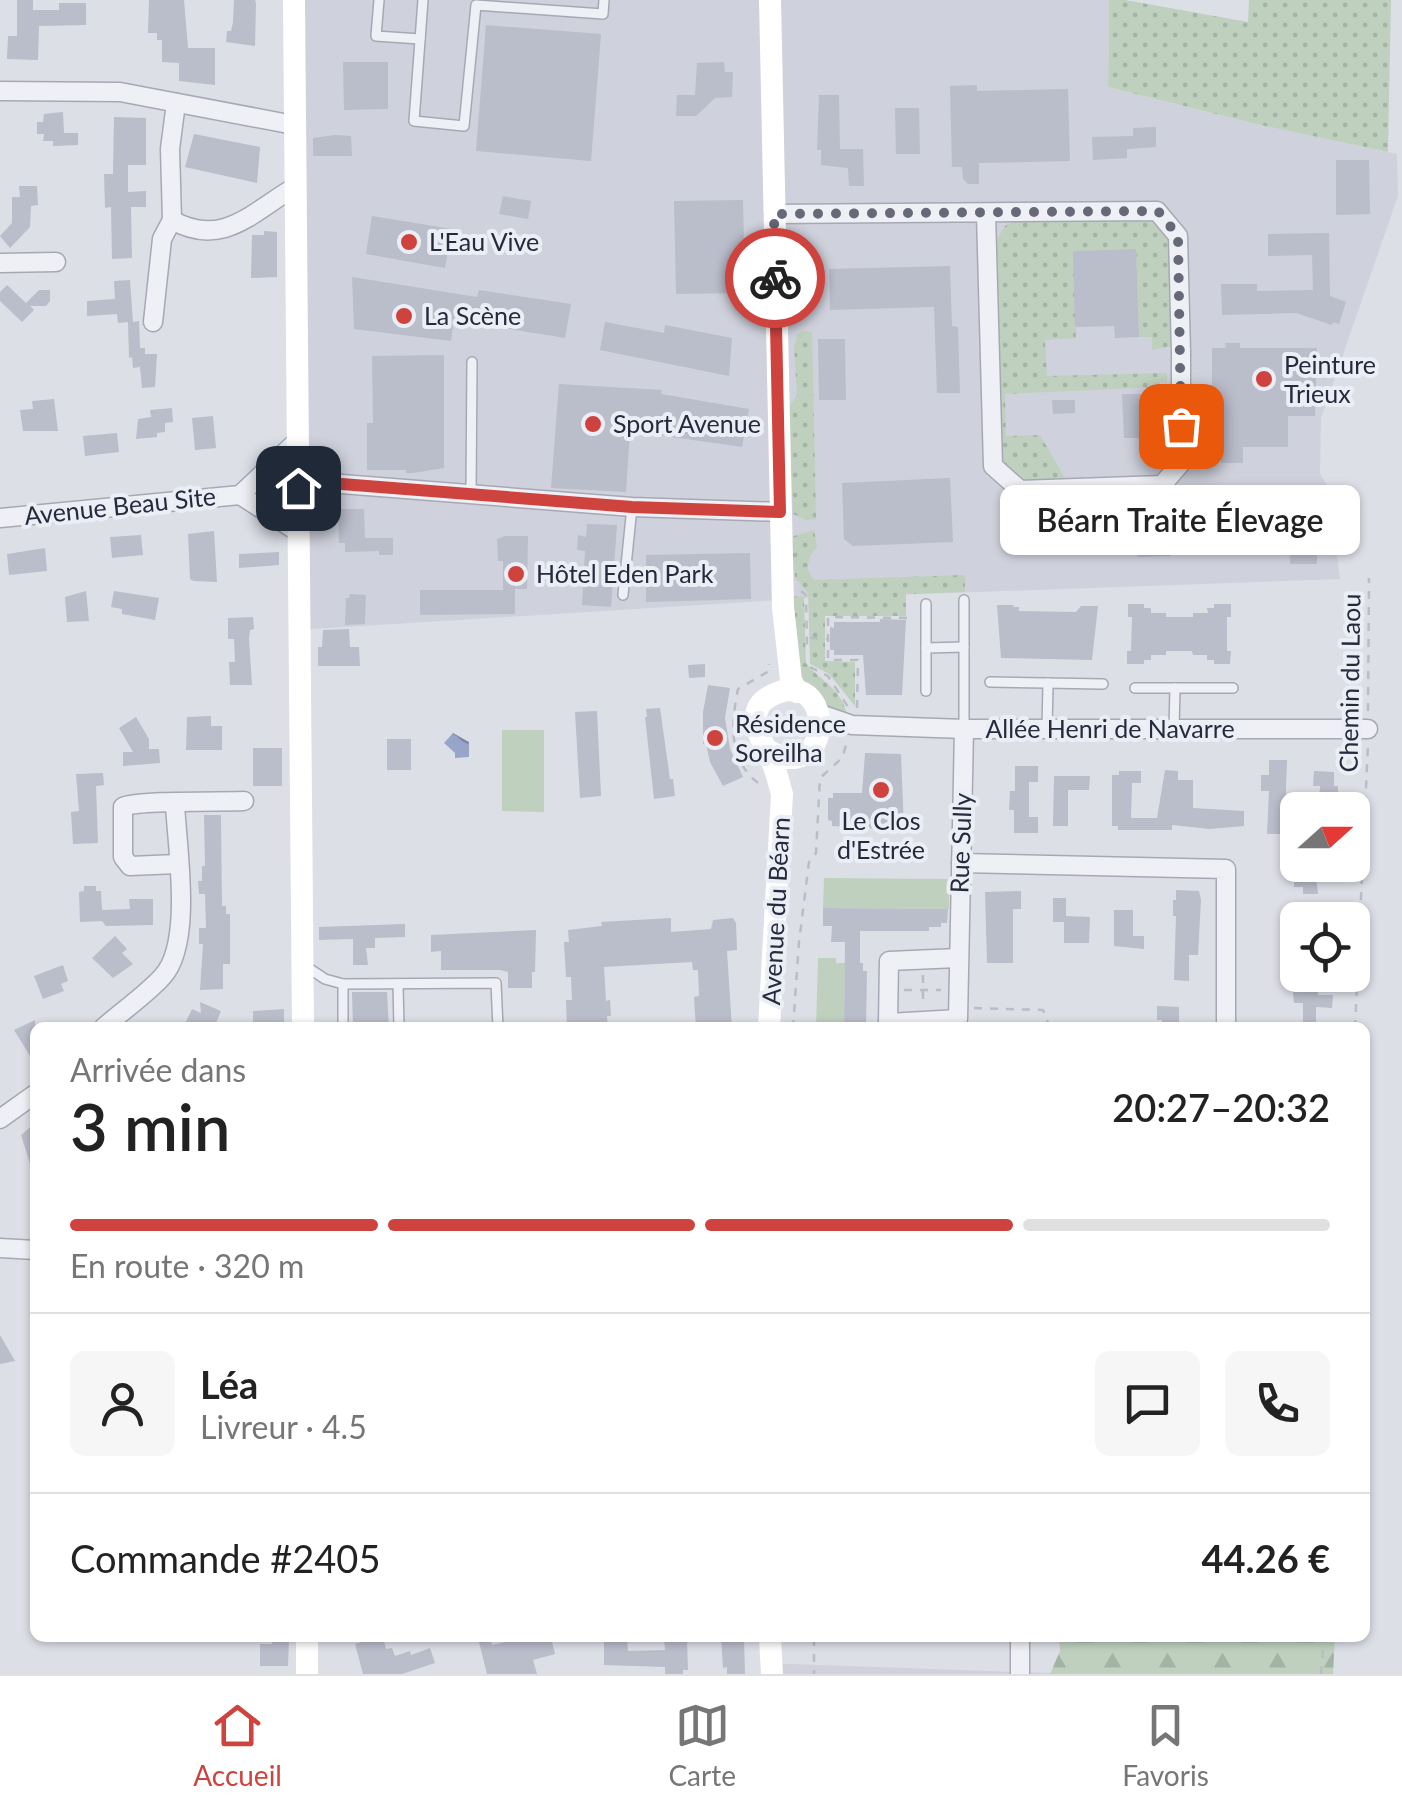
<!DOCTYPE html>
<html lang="fr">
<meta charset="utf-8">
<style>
body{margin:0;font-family:Lato,sans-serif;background:#f6f6f6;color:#222;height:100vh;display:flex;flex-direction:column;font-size:38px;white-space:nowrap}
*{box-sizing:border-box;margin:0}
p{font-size:32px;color:#767676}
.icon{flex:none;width:55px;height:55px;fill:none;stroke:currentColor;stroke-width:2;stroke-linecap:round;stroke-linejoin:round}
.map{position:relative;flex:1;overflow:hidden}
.side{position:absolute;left:30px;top:1022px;width:1340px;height:620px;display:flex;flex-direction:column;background:#fff;border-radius:15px;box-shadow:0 2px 8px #0004}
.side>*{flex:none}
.needle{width:65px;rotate:69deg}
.controls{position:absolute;left:1280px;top:792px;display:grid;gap:20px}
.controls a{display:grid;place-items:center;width:90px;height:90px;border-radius:15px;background:#fff;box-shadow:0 2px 8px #0004;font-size:50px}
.pin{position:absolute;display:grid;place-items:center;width:85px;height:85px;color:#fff;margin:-42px;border-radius:20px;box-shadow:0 5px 15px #0006}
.courier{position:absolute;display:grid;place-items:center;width:100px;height:100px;margin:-50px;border:8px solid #cf433f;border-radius:50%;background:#fff;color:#222;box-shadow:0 2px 12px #0007}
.bubble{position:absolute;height:70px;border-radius:15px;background:#fff;box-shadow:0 2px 8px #0004;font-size:32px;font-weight:600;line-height:70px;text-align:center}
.summary em{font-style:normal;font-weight:600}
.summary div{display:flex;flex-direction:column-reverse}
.summary{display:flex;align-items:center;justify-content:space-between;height:170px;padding:0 40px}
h1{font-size:65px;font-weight:600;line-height:75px}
.bar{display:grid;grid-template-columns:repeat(4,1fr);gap:15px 10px;align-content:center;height:120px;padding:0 40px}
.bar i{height:12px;border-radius:8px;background:#e0e0e0}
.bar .on{background:#cf433f}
.bar p{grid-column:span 4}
.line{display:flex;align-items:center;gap:25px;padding:0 40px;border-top:2px solid #e0e0e0}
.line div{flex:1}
.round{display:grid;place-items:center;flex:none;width:105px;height:105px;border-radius:15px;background:#f6f6f6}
.dock{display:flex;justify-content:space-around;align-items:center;height:140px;border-top:2px solid #e0e0e0;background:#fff;font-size:28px;color:#767676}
.dock a{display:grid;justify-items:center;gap:5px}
.dock .on{color:#cf433f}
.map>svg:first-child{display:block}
.built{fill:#cfd1dc}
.grass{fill:url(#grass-dots)}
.forest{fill:url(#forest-firs)}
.green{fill:#bfd1be}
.water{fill:url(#water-waves)}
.building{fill:#babdca}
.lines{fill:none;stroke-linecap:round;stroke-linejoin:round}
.lane-casing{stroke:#a6a9b4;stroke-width:12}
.street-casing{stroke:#a6a9b4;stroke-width:21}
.path{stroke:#bbbdc5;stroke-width:2.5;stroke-dasharray:8 8;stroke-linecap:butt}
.lane{stroke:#eff0f5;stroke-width:9}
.street{stroke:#eff0f5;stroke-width:18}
.secondary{stroke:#fff;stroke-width:22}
.done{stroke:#666978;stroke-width:10;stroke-dasharray:0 18}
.route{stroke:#cf433f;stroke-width:12}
.poi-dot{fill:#cf433f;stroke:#eceef5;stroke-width:4}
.labels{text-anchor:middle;stroke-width:8;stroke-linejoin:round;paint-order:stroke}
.poi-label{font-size:25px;fill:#262a3d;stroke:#eceef5;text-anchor:start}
.street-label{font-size:25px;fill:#262a3d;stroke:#eceef5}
</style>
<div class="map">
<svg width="1402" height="1674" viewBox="0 0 1402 1674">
<defs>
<pattern id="grass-dots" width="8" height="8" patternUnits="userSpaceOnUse" patternTransform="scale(2.5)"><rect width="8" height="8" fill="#bfd1be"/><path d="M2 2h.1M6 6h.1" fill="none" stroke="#a4b4a4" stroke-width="1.8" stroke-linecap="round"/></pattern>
<pattern id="forest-firs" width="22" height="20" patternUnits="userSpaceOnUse" patternTransform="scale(2.5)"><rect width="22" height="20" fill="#bfd1be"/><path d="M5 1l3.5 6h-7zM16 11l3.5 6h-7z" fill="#a4b4a4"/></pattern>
<pattern id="water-waves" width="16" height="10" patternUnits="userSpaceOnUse" patternTransform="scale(2.5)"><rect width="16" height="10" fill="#97a6c8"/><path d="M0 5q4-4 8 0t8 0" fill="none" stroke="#7b87a4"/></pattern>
</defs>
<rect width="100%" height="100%" fill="#dddfe7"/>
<!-- built -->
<g class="built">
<polygon points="294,0 1109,0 1108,87 1256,124 1397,154 1398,196 1321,418 1320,473 1336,502 1334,533 1340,579 812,598 298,630"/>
<polygon points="763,1663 1050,1673 1050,1674 763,1674"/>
</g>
<!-- grass -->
<g class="grass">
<polygon points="1109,0 1125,0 1248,22 1249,0 1391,0 1388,152 1256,124 1108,87"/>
<path d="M1151 219 1166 232 1171 242 1172 346 1152 350V337H1139L1136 249 1074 251 1076 338 1045 340 1047 376 1167 373V382H1160L1159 387 1005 394 1006 436 1040 435 1067 481C1040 483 1012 486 1000 457L993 245 1005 226 1016 220Z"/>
<polygon points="803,331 812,332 816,519 806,520 793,514 788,407 797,396 794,346 798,333"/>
<path d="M814 530 817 547C808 558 803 569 815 580L965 575V592L906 594V616H825V661L855 662V706L829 674 810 664 808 593 795 578 791 537Z"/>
<path d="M804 596 806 663C821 682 842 688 847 716H838L802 689 788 597Z"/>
</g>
<!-- forest -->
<polygon class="forest" points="1059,1638 1335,1638 1333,1674 1050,1674 1060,1651"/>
<!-- green -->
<g class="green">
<polygon points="502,730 544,730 544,812 502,811"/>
<polygon points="824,878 949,879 949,909 823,908"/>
<polygon points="818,958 836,958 836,963 845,963 844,1027 816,1028"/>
</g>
<!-- water -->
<polygon class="water" points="453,733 469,742 469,757 455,758 455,753 444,743"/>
<!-- building -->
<g class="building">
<polygon points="17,0 33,0 33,10 59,10 59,3 86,3 86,25 39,26 38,60 7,59 8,36 17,36"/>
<polygon points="149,0 184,0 188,48 215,48 215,85 179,81 179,63 162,62 162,40 157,40 157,33 148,33"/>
<polygon points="234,0 255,0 256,3 255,46 226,42 227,31 231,31 233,22"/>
<polygon points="486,25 601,34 591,161 476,151"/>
<polygon points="343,62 388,62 388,109 344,110"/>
<polygon points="724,62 725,72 733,72 732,97 715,98 696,116 676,116 677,95 695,95 697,63"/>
<polygon points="977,85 977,91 1068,89 1070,161 979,163 979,184 968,184 963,179 962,167 952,167 950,86"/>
<polygon points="819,95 839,95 840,149 863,149 864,186 849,186 848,168 821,165 821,150 817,150"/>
<polygon points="895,108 919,108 920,154 896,154"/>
<polygon points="63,112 64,133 78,133 78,145 53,146 53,141 43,141 44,134 37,134 37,122 43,122 44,114"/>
<polygon points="114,117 146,118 146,165 128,165 128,192 146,191 146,207 131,207 132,258 112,259 111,207 105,208 104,174 113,174"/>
<polygon points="1156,127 1156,147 1127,149 1127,158 1093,160 1092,137 1133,136 1133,128"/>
<polygon points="194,134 260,147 257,183 185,167"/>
<polygon points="335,135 351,136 352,156 313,156 313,138"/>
<polygon points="1336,160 1369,160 1370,214 1336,215"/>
<polygon points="19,186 37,186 38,205 31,206 30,227 10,248 0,236 12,223 12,197 20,197"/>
<polygon points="503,196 531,201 528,219 499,214"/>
<polygon points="743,200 745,293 676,294 674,201"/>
<polygon points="372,216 452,229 445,268 366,254"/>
<polygon points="264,231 277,232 277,277 251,278 252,235 264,235"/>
<polygon points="1329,233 1330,296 1346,302 1339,324 1333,322 1332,325 1296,313 1222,315 1221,284 1257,284 1257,291 1313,290 1312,255 1268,256 1268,234"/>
<polygon points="1136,249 1139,337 1115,338 1114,326 1075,327 1073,251"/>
<polygon points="950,266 952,326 958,327 960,393 937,393 934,307 830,310 829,269"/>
<polygon points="352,277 477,297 479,290 571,304 565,338 454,320 451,341 354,329"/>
<polygon points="130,280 133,322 139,321 140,348 145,348 145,354 157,354 155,387 142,388 140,367 133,368 132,357 129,358 128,322 118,323 117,314 87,316 87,301 115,299 114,281"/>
<polygon points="7,285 26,303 39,290 50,290 50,301 46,306 30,306 34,310 22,322 0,301 0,292"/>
<polygon points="605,322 664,333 665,325 732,338 729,376 600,350"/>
<polygon points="818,339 845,339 846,400 819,400"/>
<polygon points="1225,343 1240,343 1240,348 1317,348 1315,416 1288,416 1288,447 1243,447 1243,463 1221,463 1220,416 1212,416 1212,348 1226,348"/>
<polygon points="444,355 444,468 413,473 406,473 406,470 367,470 367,423 373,423 372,356"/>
<polygon points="559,384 662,390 661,394 749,409 742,447 630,431 626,492 551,488"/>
<polygon points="1122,394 1149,394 1150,438 1124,438"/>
<polygon points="54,399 58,431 23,431 20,410 33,409 32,401"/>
<polygon points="1052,400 1075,400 1075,413 1053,414"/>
<polygon points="172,408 173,422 165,423 165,432 157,433 157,437 136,439 138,419 151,417 150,410"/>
<polygon points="213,416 216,448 195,450 192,418"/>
<polygon points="117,433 119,452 85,456 83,436"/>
<polygon points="950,478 953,542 853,546 844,539 842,483"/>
<polygon points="1256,487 1290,487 1290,501 1317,500 1317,564 1290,564 1290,541 1214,541 1213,516 1255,516"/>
<polygon points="338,509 364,509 365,538 393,538 393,555 379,555 379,551 345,552 345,543 339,543"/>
<polygon points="587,524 617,525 611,607 582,605 585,551 577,550 578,535 586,537"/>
<polygon points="214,531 217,582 194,581 190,579 188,534"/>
<polygon points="141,535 143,555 112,558 110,537"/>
<polygon points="505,536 528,536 527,589 515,589 515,614 420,615 420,590 503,590 503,561 498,561 497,539"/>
<polygon points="1170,538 1171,556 1138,557 1137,539"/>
<polygon points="45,548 47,571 9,575 7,554"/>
<polygon points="279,552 279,565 239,568 239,554"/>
<polygon points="750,553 751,599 646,602 646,555"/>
<polygon points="86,591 89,621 67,622 65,597"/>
<polygon points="114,591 159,598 155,620 122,614 122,609 111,607"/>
<polygon points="350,594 366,595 365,624 345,625 346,598 349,598"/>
<polygon points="1128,604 1144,604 1144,608 1151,608 1151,613 1166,613 1166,617 1193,617 1193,613 1208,613 1207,608 1214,608 1214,604 1231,604 1231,617 1227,617 1227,651 1231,651 1230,664 1214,664 1214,660 1207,660 1207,655 1193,655 1192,651 1166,651 1166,655 1151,655 1151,660 1144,660 1144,664 1127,664 1127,651 1131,651 1132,617 1128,617"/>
<polygon points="997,605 1014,605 1013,607 1019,607 1019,611 1076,612 1081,606 1098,606 1092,660 1001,658"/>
<polygon points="253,617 254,629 250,630 249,639 252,685 230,685 229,662 235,662 234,639 228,639 228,618"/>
<polygon points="880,619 906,620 902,695 866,695 863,655 834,655 834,650 830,650 830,627 834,628 834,622 880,622"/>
<polygon points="349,629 350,647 359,647 360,666 318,666 318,647 322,647 323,630"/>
<polygon points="705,664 705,677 689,678 688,665"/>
<polygon points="708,685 730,688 725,718 730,749 743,777 723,786 710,762 706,744 703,744 703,712"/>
<polygon points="660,708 670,779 673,779 675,796 654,799 645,717 647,717 646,709"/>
<polygon points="597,711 601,796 580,798 575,712"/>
<polygon points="211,716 211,726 222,726 222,750 186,750 187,717"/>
<polygon points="136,717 149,739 149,749 159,749 160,763 123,766 123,752 133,752 119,728"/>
<rect x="387" y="739" width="24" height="31"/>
<rect x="253" y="748" width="29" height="38"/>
<polygon points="865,753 901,754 904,830 832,826 832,821 828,820 828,798 833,798 833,793 862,793"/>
<polygon points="1269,760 1287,760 1285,817 1298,817 1298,834 1267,834 1269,791 1261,791 1261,775 1269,775"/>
<polygon points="1015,766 1038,766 1038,782 1029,782 1029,817 1038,817 1038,833 1014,833 1014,810 1009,810 1010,791 1015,791"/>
<polygon points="1165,770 1178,771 1178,780 1193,780 1193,808 1244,811 1244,826 1210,829 1172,825 1172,830 1118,830 1118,826 1112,826 1112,775 1119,775 1119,771 1141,771 1141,783 1132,783 1131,818 1157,818"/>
<polygon points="1314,771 1334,772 1334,786 1338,786 1338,810 1319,810 1320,786 1313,786"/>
<polygon points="103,773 104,785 96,786 98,843 73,844 71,812 79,811 76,774"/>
<polygon points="1054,776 1090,776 1089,790 1068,790 1068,826 1053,826"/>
<polygon points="204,815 221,815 222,906 226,906 226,914 230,914 230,964 223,964 223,989 200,990 203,944 199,944 199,928 206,928 205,894 199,894 198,881 202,881 202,866 205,866"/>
<polygon points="1302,865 1315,865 1318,894 1303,894 1303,887 1294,887 1294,873 1301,873"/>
<polygon points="84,886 96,886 96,891 101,891 102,910 130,909 129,899 153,899 153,925 106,926 102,921 80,922 79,892 84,891"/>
<polygon points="1176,890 1199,891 1201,900 1198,955 1189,955 1189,981 1174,980 1176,916 1173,916 1173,900 1176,900"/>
<polygon points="1021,891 1021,909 1013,909 1013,963 987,963 985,892"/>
<polygon points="1053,898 1066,898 1066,916 1090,917 1089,943 1064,943 1064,922 1053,922"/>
<polygon points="823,908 948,909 947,923 941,923 941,927 929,927 929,931 860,931 860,963 863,963 863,971 867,971 866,1028 844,1028 845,942 831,942 832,926 823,926"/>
<polygon points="1114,910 1133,910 1133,936 1144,936 1144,949 1114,946"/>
<polygon points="671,918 671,932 711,929 713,920 733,918 736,923 737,950 727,951 732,1028 696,1028 694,997 699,996 698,970 693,970 692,962 604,967 606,1001 610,1000 611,1016 607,1016 608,1028 567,1028 566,1000 572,1000 571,977 566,977 564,942 569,942 568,930 602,926 601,922"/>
<polygon points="405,924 405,937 375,938 375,948 366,948 368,965 353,965 353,939 319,940 319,927"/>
<polygon points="536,930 535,972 532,972 532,988 508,988 508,972 500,970 441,970 441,951 431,952 431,935"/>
<polygon points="115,936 127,949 122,953 133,964 113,978 92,958"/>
<polygon points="63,965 68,981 61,984 64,991 43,999 34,976"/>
<polygon points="1291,975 1318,975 1318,995 1333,995 1332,1008 1316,1007 1316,1028 1303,1028 1303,1003 1294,1003"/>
<polygon points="352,992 387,992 389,1028 353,1028"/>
<polygon points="200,1002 221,1011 214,1028 183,1028 192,1009 201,1013"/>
<polygon points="1157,1006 1179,1007 1179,1028 1162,1028 1162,1020 1157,1020"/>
<polygon points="284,1009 284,1022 253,1024 253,1011"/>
<polygon points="35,1020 35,1064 14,1030"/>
<polygon points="35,1123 35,1173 33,1173 21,1135"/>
<polygon points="0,1335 15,1361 0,1364"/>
<polygon points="364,1638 383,1638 386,1649 392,1648 395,1656 410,1651 411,1655 430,1648 435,1663 402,1674 363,1674 355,1644 365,1641"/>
<polygon points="478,1638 490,1638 492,1645 523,1638 551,1638 555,1654 533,1660 537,1674 487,1674"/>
<polygon points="604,1638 627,1638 628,1651 665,1650 664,1638 687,1638 688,1670 683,1670 683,1674 665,1674 665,1667 604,1665"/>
<polygon points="721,1638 744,1638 745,1674 727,1674 727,1667 723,1668"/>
<polygon points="272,1639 289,1639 288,1666 260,1666 260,1644 272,1644"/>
</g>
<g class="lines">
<defs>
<g id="lane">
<polyline points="379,0 376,36 420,39"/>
<polyline points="423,0 414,121 464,126 476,5 603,14 604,0"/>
<polyline points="471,494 472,362"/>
<polyline points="623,595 632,507"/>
<polyline points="964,600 964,728"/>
<polyline points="926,648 964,647"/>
<polyline points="990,682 1103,684"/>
<polyline points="1135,688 1233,688"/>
<polyline points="926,691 926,604"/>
<polyline points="1047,729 1048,683"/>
<polyline points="1174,729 1175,688"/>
<polyline points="304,965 325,979 343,984 343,1028"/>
<polyline points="343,984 496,983 498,1028"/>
<polyline points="398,984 399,1028"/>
</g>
<g id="street">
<polyline points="0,91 120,92 294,125"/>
<polyline points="774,214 1157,211 1178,236 1181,353 1181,463 1162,485 1020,490 993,466 986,214"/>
<path d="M172 220C223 249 253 211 295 187"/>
<polyline points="0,263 56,262"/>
<polyline points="153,322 162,239 172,220 170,149 176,103"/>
<polyline points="297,488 329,483 632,507 781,512"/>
<polyline points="240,495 298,532"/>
<polyline points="0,518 240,495 297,441"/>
<polyline points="820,714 852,725 964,729 1368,729"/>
<polyline points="961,863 1226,869 1226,1028"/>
<path d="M177 864 130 866 123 857V807C135 800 222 802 244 801"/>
<polyline points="888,1023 889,961 958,958"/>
<path d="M103 1028C122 1011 146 995 163 976 193 942 177 848 175 804"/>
<polyline points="888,1028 888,1023 958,1019 964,729"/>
<polyline points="0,1119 35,1094"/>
<polyline points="0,1248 35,1250"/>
<polyline points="1020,1674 1020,1638"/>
</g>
</defs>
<!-- lane casing -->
<use href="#lane" class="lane-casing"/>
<!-- street casing -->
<use href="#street" class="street-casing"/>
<!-- path -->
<g class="path">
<polyline points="801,591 806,595 807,645"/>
<polyline points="810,638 827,639"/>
<polyline points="810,667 828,676 848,707"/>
<polyline points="857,708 858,660 828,660 828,617 915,618"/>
<polyline points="1368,711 1369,578"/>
<path d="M758 783C728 759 731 724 738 689L769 671V664"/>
<polyline points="923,975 923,1002"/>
<polyline points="904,990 941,990"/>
<polyline points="974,1008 1043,1010 1050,1028"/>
<polyline points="793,1028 799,942 809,862 816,853 820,778 842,758 848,739"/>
<polyline points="1355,1028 1368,744"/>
<polyline points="814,1638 814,1674"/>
<polyline points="1321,1674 1324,1638"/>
</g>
<!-- lane -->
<use href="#lane" class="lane"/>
<!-- street -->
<use href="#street" class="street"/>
<!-- secondary -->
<g class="secondary">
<polyline points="294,0 303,1028"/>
<polyline points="770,0 783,607 791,680 797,692"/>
<path d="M766 749C833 791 837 670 777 693 738 708 763 741 773 764 777 774 779 784 782 794L769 1028"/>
<polyline points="307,1638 307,1674"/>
<polyline points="770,1638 772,1674"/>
</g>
</g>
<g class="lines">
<!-- done -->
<polyline class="done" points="775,278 774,214 1158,211 1178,236 1181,426"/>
<!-- route -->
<polyline class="route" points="298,488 329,483 632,507 780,512 775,278"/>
</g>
<!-- markers -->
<g class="poi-dot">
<circle cx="409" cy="242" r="10"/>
<circle cx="404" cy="316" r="10"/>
<circle cx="1264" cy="379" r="10"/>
<circle cx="593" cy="424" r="10"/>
<circle cx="516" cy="574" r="10"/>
<circle cx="715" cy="738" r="10"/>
<circle cx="881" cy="790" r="10"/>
</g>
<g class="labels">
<!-- poi labels -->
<g class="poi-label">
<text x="429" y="251">L'Eau Vive</text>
<text x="424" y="325">La Scène</text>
<text x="1284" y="374">Peinture<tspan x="1284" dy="29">Trieux</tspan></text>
<text x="613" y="433">Sport Avenue</text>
<text x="536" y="583">Hôtel Eden Park</text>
<text x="735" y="733">Résidence<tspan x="735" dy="29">Soreilha</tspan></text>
<text x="881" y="830" text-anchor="middle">Le Clos<tspan x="881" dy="29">d'Estrée</tspan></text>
</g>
<!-- street labels -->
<g class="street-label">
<text transform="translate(120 506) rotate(-6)" y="9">Avenue Beau Site</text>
<text transform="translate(1350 683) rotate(-89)" y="9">Chemin du Laou</text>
<text x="1110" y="738">Allée Henri de Navarre</text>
<text transform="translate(961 843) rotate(-88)" y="9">Rue Sully</text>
<text transform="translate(776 911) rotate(-87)" y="9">Avenue du Béarn</text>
</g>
</g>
</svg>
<div class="controls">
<a><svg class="needle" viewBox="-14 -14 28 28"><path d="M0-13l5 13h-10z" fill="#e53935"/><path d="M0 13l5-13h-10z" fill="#767676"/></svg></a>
<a><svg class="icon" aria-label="locate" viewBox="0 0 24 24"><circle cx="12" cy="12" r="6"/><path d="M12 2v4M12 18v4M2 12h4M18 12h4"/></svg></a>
</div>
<div class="pin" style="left:1181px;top:426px;background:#ea580c"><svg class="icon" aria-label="bag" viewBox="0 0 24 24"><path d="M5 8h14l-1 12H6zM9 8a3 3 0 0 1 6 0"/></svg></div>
<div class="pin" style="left:298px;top:488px;background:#1f2937"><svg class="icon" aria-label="home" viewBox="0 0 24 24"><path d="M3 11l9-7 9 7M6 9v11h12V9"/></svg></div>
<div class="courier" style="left:775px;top:278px"><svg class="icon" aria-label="bike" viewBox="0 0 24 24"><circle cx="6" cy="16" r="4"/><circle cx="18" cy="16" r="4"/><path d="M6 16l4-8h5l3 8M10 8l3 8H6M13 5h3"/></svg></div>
<div class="bubble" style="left:1000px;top:485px;width:360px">Béarn Traite Élevage</div>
<section class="side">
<div class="summary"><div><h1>3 min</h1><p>Arrivée dans</p></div><em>20:27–20:32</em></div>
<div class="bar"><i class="on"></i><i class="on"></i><i class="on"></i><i></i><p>En route · 320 m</p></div>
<div class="line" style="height:180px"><a class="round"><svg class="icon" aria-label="person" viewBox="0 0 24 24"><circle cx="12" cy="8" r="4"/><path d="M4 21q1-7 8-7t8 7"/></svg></a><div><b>Léa</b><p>Livreur · 4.5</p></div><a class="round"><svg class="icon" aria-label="chat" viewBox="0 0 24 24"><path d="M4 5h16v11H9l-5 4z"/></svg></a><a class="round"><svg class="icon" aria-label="phone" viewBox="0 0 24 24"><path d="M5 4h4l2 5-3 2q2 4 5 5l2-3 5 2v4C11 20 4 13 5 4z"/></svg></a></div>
<div class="line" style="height:130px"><div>Commande #2405</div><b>44.26 €</b></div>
</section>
</div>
<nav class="dock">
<a class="on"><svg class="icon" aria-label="home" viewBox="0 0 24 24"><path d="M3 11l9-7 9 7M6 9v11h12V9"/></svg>Accueil</a>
<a><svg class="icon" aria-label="map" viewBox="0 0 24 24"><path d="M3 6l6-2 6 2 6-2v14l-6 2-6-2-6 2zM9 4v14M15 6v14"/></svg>Carte</a>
<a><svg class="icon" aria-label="saved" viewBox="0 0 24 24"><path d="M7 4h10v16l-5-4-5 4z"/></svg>Favoris</a>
</nav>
